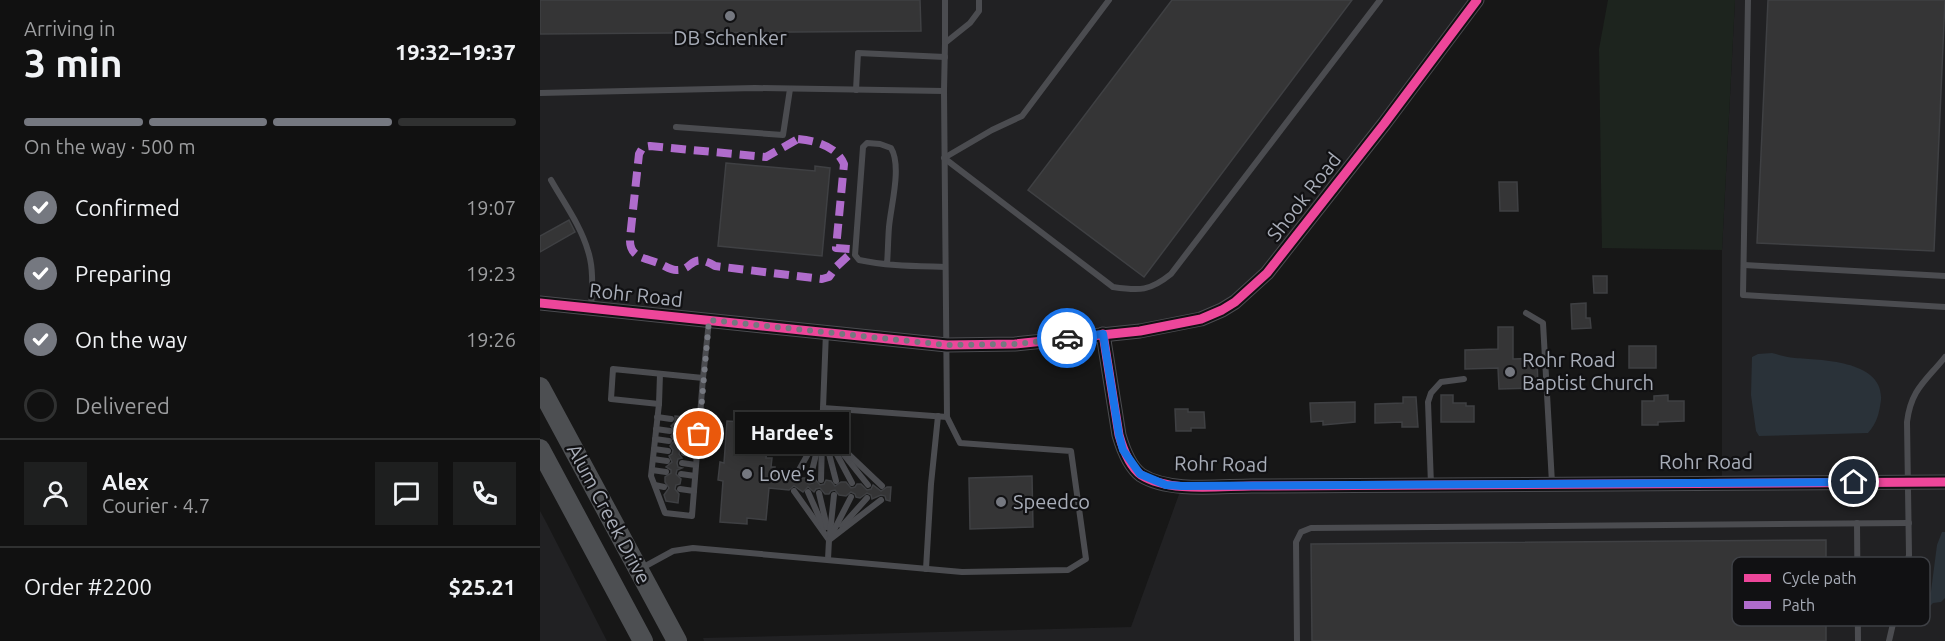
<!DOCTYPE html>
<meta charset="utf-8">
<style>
body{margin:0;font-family:Ubuntu,sans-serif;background:#1e1f1f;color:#f1f3f6;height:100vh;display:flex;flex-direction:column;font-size:22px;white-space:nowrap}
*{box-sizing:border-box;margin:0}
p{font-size:20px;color:#9c9d9f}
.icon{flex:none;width:33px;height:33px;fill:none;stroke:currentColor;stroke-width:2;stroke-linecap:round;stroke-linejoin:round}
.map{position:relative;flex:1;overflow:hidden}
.details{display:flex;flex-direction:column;background:#111;width:540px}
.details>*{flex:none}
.pin{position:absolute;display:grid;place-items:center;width:51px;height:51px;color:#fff;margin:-26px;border:3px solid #fff;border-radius:50%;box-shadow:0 2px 6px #0007}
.courier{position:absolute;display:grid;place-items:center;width:60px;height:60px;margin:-30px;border:4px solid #1a73e8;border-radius:50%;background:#fff;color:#222;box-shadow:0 2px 8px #0007}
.bubble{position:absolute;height:42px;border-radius:0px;background:#111;box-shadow:0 3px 15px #0003,0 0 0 2px #303131;font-size:20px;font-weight:700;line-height:42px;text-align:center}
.summary em{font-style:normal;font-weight:700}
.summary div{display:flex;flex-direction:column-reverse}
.summary{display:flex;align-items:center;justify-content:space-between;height:102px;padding:0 24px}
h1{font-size:39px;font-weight:700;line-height:45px}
.bar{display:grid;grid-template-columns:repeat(4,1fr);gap:9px 6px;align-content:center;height:72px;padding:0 24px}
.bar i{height:8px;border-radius:4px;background:#303131}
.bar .on{background:#757880}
.bar p{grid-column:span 4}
.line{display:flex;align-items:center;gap:15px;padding:0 24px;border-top:2px solid #303131}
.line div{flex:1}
.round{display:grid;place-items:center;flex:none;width:63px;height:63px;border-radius:0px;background:#1e1f1f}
ol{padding:0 24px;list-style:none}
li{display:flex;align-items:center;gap:18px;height:66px}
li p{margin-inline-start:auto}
li .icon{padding:6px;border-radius:50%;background:#757880;color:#fff;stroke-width:4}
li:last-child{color:#9c9d9f}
li i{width:33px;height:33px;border:3px solid #303131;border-radius:50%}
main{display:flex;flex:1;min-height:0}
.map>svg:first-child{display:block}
.built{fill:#212123}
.green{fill:#1d241e}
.water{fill:#2a3239}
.building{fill:#353536;stroke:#3f4043;stroke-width:1.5}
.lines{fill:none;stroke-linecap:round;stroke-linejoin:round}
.service{stroke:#4b4c50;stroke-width:6}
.tertiary{stroke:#4b4c50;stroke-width:15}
.primary{stroke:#4d4f52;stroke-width:20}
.quiet{stroke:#b06ccc;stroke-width:8;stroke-dasharray:15 8;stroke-linecap:butt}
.cycleway-casing{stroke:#111113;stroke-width:13}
.cycleway{stroke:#ed469a;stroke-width:9}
.done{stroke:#757880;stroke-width:6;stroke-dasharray:0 10.8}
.route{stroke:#1a73e8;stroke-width:8}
.poi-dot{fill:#757880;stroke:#111113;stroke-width:2}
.labels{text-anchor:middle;stroke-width:4.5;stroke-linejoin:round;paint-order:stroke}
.poi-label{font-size:20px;fill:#a8adb8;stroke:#111113;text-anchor:start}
.street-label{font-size:20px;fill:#a8adb8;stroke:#111113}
.key{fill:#111113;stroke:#3e4045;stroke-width:1.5}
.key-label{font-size:16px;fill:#a8adb8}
</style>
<main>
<section class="details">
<div class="summary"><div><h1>3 min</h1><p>Arriving in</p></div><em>19:32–19:37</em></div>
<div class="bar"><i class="on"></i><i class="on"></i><i class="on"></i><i></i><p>On the way · 500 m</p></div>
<ol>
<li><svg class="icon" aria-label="check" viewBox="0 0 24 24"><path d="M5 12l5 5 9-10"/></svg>Confirmed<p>19:07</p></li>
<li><svg class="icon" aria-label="check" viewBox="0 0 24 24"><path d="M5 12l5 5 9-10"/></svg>Preparing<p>19:23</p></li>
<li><svg class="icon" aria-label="check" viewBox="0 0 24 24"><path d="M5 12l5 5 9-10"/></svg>On the way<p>19:26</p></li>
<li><i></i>Delivered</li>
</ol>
<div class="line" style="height:108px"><a class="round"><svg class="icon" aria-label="person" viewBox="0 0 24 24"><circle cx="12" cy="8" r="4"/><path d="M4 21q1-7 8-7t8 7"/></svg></a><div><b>Alex</b><p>Courier · 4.7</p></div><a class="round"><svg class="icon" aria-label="chat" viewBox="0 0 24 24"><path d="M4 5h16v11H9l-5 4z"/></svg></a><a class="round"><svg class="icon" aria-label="phone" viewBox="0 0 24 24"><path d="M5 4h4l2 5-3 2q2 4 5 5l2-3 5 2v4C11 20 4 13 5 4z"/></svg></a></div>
<div class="line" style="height:78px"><div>Order #2200</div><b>$25.21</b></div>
</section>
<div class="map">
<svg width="1405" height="641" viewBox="0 0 1405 641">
<rect width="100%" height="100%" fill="#171717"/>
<!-- built -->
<g class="built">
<polygon points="0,0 937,0 727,273 672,315 475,344 0,303"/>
<polygon points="1195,0 1405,0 1405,476 1182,478 1182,250"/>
<polygon points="1405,482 1405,641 164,641 163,638 591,627 642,486"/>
<polygon points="0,511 5,520 67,641 0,641"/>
</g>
<!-- green -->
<polygon class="green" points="1068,0 1195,0 1182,250 1062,248 1059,49"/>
<!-- water -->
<g class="water">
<path d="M1232 353C1239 355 1247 357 1255 358 1280 360 1344 360 1341 400 1339 414 1337 423 1328 433L1219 436 1216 431 1211 395 1212 357 1218 354Z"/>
<polygon points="1402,532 1405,532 1405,598 1401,602 1393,603 1388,608 1384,606 1391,591 1397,545"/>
</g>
<!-- building -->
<g class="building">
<polygon points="0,0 380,0 381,31 0,34"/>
<polygon points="632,0 812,0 604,277 488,190"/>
<polygon points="1228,0 1405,0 1394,251 1217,243"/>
<polygon points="186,163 275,171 275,166 290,168 282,256 178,246"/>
<polygon points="959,182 977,182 978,211 960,211"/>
<polygon points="29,220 35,232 0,252 0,236"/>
<polygon points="1053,276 1067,276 1067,293 1054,293"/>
<polygon points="1046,303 1046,318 1050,318 1051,328 1032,329 1031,304"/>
<polygon points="958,327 973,327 973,359 997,358 998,388 959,389 958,368 925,369 925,350 958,349"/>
<rect x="1089" y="346" width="27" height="22"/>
<polygon points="901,395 913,395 913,403 926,403 926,406 934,406 934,422 901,422"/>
<polygon points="1128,395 1128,401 1144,401 1144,421 1118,422 1118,425 1102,425 1102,401 1114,401 1114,396"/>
<polygon points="863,397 876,397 878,427 862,427 862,422 835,423 835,404 863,403"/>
<polygon points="815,402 815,422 783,425 783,421 771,422 770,403"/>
<polygon points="635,409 648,409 648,412 664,412 665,428 651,428 651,431 636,431"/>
<polygon points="135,416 144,417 142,422 147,426 141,431 141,434 145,438 140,442 143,448 140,450 139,454 142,458 138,459 137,463 138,467 142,468 137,470 136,474 141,479 140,484 136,485 135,489 139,494 138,503 126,501 124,495 129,488 125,482 125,477 131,473 131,470 126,467 132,462 129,456 132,454 133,450 130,446 134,441 131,436 135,431 131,426 135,422"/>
<polygon points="205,419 230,421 226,458 232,458 231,467 235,467 235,475 250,477 251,480 254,482 261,478 265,478 266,482 269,484 273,483 275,479 280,485 284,484 286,480 291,481 295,486 301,482 306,482 311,488 315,487 317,484 321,484 327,490 331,489 333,485 341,491 347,487 351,487 350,501 346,500 345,496 341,495 332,499 331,495 327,493 320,498 316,497 315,494 311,492 306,496 299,495 295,490 291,491 289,494 285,494 280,488 276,489 274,492 268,487 263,492 254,486 249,490 229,488 226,520 207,518 207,524 180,522 183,481 178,480 180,462 184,463 187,421 205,422"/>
<polygon points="492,476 493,527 430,529 429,478"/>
<polygon points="1286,540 1286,641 772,641 771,544"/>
</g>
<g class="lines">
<!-- service -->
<g class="service">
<polyline points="405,0 405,43"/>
<path d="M569 0 482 116 452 130 404 158 573 287C600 291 610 291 631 274L840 0"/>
<polyline points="1208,0 1203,295 1405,307"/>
<polyline points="316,90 318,53 405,57"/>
<polyline points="0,93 215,88 404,91"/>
<polyline points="136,127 243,135 250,89"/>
<path d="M11 180C24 203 41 226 48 251 54 269 52 290 51 308"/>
<path d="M347 264C348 252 348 239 349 227 351 205 362 166 351 148L340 144 327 143 323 147 315 255 319 260C347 266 376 266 405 267"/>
<polyline points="1204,265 1405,276"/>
<polyline points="986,313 1003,323 1012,483"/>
<polyline points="286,332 283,408 407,417 404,91 405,43 430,23 439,11 439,0"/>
<polyline points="163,378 152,516 125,513 111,476 119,404 71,399 73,369 163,378 169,321"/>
<polyline points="119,404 120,374"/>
<polyline points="283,408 282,429 342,486"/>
<polyline points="117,417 131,419"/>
<polyline points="147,421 160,423"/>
<polyline points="116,429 130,431"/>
<polyline points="146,432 159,434"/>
<polyline points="286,434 312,483"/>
<polyline points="285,438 296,481"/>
<polyline points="115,439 129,441"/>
<polyline points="145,443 158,444"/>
<polyline points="114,449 128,451"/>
<polyline points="300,450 328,485"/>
<polyline points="144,453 157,455"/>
<polyline points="113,459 127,461"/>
<polyline points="142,463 156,465"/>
<polyline points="112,470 126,472"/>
<polyline points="141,474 155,476"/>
<polyline points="255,477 282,429"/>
<polyline points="270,479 280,438"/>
<polyline points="281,480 282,441"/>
<polyline points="115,485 124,487"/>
<polyline points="891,485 888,402 891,393 901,382 924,379"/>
<polyline points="140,489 154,491"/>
<polyline points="254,491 289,540"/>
<polyline points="268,492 284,528"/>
<polyline points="279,493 287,527"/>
<polyline points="1317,523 1318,641"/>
<polyline points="302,526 327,498"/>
<polyline points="290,533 294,495"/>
<polyline points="291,536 311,497"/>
<polyline points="288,559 289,540 341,500"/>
<polyline points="100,569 133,551 153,548 422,572 528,570 546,559 531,451 420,443 407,417"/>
<polyline points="386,569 391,484 398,416"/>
<polyline points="757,641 756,542 761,532 771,528 1369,523"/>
<path d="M1349 641 1369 555 1367 422C1371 389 1386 381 1405 357"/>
</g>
<!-- tertiary -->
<g class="tertiary">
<polyline points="0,303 407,345 475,344 600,331 661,319 682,310 695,302 727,273 844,124 937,0"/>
<path d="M563 334 579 435C583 449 589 466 601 475 629 493 680 486 712 486L1405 482"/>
</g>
<!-- primary -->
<g class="primary">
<polyline points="0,387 137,641"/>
<polyline points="0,449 103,641"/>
</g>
<!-- quiet -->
<path class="quiet" d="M258 139C277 141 296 146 304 164L296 248 310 249 309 255 296 267 289 277 282 279 175 266C149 251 154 271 136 270 130 270 124 265 118 263 102 257 89 257 90 238L99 154 103 147 110 146 226 157Z"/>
<defs>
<g id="cycleway">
<polyline points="0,303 407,345 475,344 600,331 661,319 682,310 695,302 727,273 844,124 937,0"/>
<path d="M563 334 579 435C583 449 589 466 601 475 629 493 680 486 712 486L1405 482"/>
</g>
</defs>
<!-- cycleway casing -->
<use href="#cycleway" class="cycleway-casing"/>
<!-- cycleway -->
<use href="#cycleway" class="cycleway"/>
</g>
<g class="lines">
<!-- done -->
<polyline class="done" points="159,434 169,320 407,345 476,344 527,338"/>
<!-- route -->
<polyline class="route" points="527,338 563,334 579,435 583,450 600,474 626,485 642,486 1314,482"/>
</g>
<!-- markers -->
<g class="poi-dot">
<circle cx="190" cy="16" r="6"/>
<circle cx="970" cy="372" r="6"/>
<circle cx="207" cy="474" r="6"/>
<circle cx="461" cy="502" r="6"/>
</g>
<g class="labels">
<!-- poi labels -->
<g class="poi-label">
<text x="190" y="45" text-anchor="middle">DB Schenker</text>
<text x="982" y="367">Rohr Road<tspan x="982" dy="23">Baptist Church</tspan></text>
<text x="219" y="481">Love's</text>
<text x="473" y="509">Speedco</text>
</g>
<!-- street labels -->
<g class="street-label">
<text transform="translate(764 197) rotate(-52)" y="7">Shook Road</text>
<text transform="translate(96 295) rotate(6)" y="7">Rohr Road</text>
<text x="1166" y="469">Rohr Road</text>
<text transform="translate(681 464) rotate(1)" y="7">Rohr Road</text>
<text transform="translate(69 514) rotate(62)" y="7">Alum Creek Drive</text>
</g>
</g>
<!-- legend -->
<rect x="1192" y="557" width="198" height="69" rx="9" class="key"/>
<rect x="1204" y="574" width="27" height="8" fill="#ed469a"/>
<rect x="1204" y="601" width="27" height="8" fill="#b06ccc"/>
<g class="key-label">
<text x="1242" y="584">Cycle path</text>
<text x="1242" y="611">Path</text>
</g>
</svg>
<div class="pin" style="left:159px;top:434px;background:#ea580c"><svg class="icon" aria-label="bag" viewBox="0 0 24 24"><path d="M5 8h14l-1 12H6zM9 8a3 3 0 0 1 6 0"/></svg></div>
<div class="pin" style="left:1314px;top:482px;background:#1f2937"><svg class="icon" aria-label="home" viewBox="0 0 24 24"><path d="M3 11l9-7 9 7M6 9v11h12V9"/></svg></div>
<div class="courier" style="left:527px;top:338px"><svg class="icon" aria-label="car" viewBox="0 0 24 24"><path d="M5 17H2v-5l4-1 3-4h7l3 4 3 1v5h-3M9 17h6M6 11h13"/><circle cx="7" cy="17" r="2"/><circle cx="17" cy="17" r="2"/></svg></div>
<div class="bubble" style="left:195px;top:412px;width:114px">Hardee's</div>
</div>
</main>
